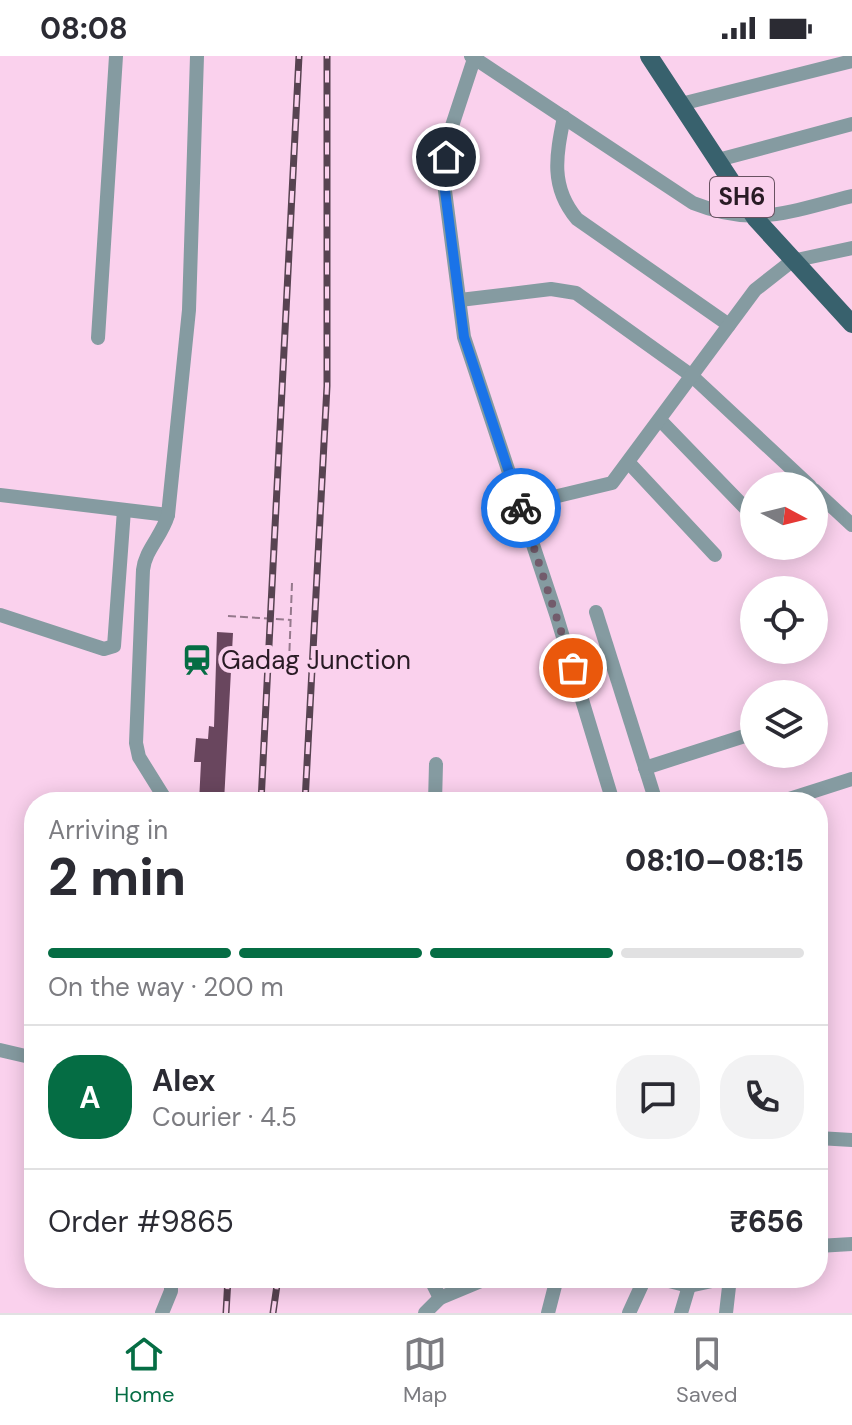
<!DOCTYPE html>
<meta charset="utf-8">
<style>
body{margin:0;font-family:"DM Sans",sans-serif;background:#f2f2f3;color:#2b2b33;height:100vh;display:flex;flex-direction:column;font-size:30px;white-space:nowrap}
*{box-sizing:border-box;margin:0}
p{font-size:26px;color:#7c7c81}
.icon{flex:none;width:44px;height:44px;fill:none;stroke:currentColor;stroke-width:2;stroke-linecap:round;stroke-linejoin:round}
.map{position:relative;flex:1;overflow:hidden}
.side{position:absolute;left:24px;top:736px;width:804px;height:496px;display:flex;flex-direction:column;background:#fff;border-radius:32px;box-shadow:0 4px 20px #0003}
.side>*{flex:none}
.needle{width:52px;rotate:97deg}
.controls{position:absolute;left:740px;top:416px;display:grid;gap:16px}
.controls a{display:grid;place-items:center;width:88px;height:88px;border-radius:50%;background:#fff;box-shadow:0 4px 20px #0003;font-size:40px}
.pin{position:absolute;display:grid;place-items:center;width:68px;height:68px;color:#fff;margin:-34px;border:4px solid #fff;border-radius:50%;box-shadow:0 2px 8px #0007}
.courier{position:absolute;display:grid;place-items:center;width:80px;height:80px;margin:-40px;border:6px solid #1a73e8;border-radius:50%;background:#fff;color:#222;box-shadow:0 2px 10px #0007}
.summary em{font-style:normal;font-weight:800}
.summary div{display:flex;flex-direction:column-reverse}
.summary{display:flex;align-items:center;justify-content:space-between;height:136px;padding:0 24px}
h1{font-size:52px;font-weight:800;line-height:60px}
.bar{display:grid;grid-template-columns:repeat(4,1fr);gap:12px 8px;align-content:center;height:96px;padding:0 24px}
.bar i{height:10px;border-radius:6px;background:#e1e1e2}
.bar .selected{background:#056d44}
.bar p{grid-column:span 4}
.line{display:flex;align-items:center;gap:20px;padding:0 24px;border-top:2px solid #e1e1e2}
.line div{flex:1}
.round{display:grid;place-items:center;flex:none;width:84px;height:84px;border-radius:32px;background:#f2f2f3}
.status{display:flex;justify-content:space-between;align-items:center;height:56px;padding:0 40px;background:#fff;direction:ltr}
.status svg{height:22px;fill:currentColor}
.tab-bar{display:flex;justify-content:space-around;align-items:center;height:112px;border-top:2px solid #e1e1e2;background:#fff;font-size:22px;color:#7c7c81}
.tab-bar a{display:grid;justify-items:center;gap:4px}
.tab-bar .selected{color:#056d44}
.map>svg:first-child{display:block}
.building{fill:#69465e}
.lines{fill:none;stroke-linecap:round;stroke-linejoin:round}
.path{stroke:#95798c;stroke-width:2;stroke-dasharray:8 4;stroke-linecap:butt}
.minor{stroke:#859ba1;stroke-width:14}
.major{stroke:#38616d;stroke-width:18}
.rail-casing{stroke:#574351;stroke-width:7}
.rail{stroke:#fad1ed;stroke-width:4;stroke-dasharray:12;stroke-linecap:butt}
.done{stroke:#725b6b;stroke-width:8;stroke-dasharray:0 14.4}
.route{stroke:#1a73e8;stroke-width:10}
.labels{text-anchor:middle;stroke-width:8;stroke-linejoin:round;paint-order:stroke}
.shield{fill:#fad1ed;stroke:#685261;stroke-width:2}
.shield-label{font-size:24px;font-weight:bold;fill:#291b25}
.poi-label{font-size:26px;fill:#291b25;stroke:#fad1ed;text-anchor:start}
</style>
<div class="status"><b>08:08</b><svg viewBox="0 0 49 12"><path d="M0 12V9h3v3zM5 12V6h3v6zM10 12V3h3v9zM15 12V0h3v12zM26 1h20v11H26zM47 4h2v5h-2z"/></svg></div>
<div class="map">
<svg width="852" height="1257" viewBox="0 0 852 1257">
<rect width="100%" height="100%" fill="#fad1ed"/>
<!-- building -->
<polygon class="building" points="217,576 233,577 224,746 199,746 201,706 194,706 196,682 208,683 209,670 214,671"/>
<g class="lines">
<!-- path -->
<g class="path">
<polyline points="228,560 291,564"/>
<polyline points="289,607 292,527"/>
</g>
<!-- minor -->
<g class="minor">
<path d="M471 0 693 147C756 172 790 155 852 140"/>
<polyline points="474,3 450,76 444,127 464,281 556,558 613,746"/>
<polyline points="681,48 852,5"/>
<path d="M564 61C556 100 550 131 577 163L729 269"/>
<polyline points="718,104 852,68"/>
<polyline points="460,244 551,233 576,237 692,320 810,430"/>
<polyline points="98,282 116,0"/>
<polyline points="661,365 754,461"/>
<polyline points="630,408 715,499"/>
<polyline points="814,434 852,469"/>
<polyline points="0,439 168,459"/>
<polyline points="520,449 612,427 755,234 792,205 852,192"/>
<polyline points="596,556 656,746"/>
<polyline points="0,559 104,593 114,590 124,454"/>
<polyline points="645,712 754,677"/>
<path d="M167 746 139 701 136 687 143 514C145 494 162 480 168 459L189 254 197 0"/>
<polyline points="435,746 436,708"/>
<polyline points="780,746 852,723"/>
<polyline points="0,994 34,1002"/>
<polyline points="818,1082 852,1084"/>
<polyline points="818,1190 852,1188"/>
<polyline points="430,1222 440,1242"/>
<polyline points="657,1222 689,1230 726,1222"/>
<polyline points="162,1257 171,1235 171,1222"/>
<polyline points="425,1257 440,1242 488,1222"/>
<polyline points="548,1257 557,1222"/>
<polyline points="629,1257 645,1222"/>
<polyline points="681,1257 689,1230"/>
<polyline points="726,1257 730,1222"/>
</g>
<!-- major -->
<polyline class="major" points="649,0 756,163 852,268"/>
<defs>
<g id="rail">
<polyline points="261,746 299,0"/>
<polyline points="305,746 327,330 327,0"/>
<polyline points="226,1257 228,1222"/>
<polyline points="273,1257 278,1222"/>
</g>
</defs>
<!-- rail casing -->
<use href="#rail" class="rail-casing"/>
<!-- rail -->
<use href="#rail" class="rail"/>
</g>
<g class="lines">
<!-- done -->
<polyline class="done" points="521,452 573,612"/>
<!-- route -->
<polyline class="route" points="446,101 444,127 464,281 521,452"/>
</g>
<!-- icons -->
<defs>
<symbol id="station-bare" viewBox="-9 -9 18 18"><path d="M-3-6H3Q5-6 5-4V2Q5 4 3 4L4.5 6H3L1.5 4h-3L-3 6H-4.5L-3 4Q-5 4-5 2V-4Q-5-6-3-6ZM-3.5-4v3h7v-3ZM-3.5 1v1.5H-2V1ZM2 1v1.5H3.5V1Z" fill="#056d44" stroke="#fad1ed" stroke-width="2.5" paint-order="stroke"/></symbol>
</defs>
<g fill-rule="evenodd">
<use href="#station-bare" x="175" y="582" width="44" height="44"/>
</g>
<g class="labels">
<!-- shield labels -->
<rect class="shield" x="710" y="121" width="64" height="40" rx="6"/>
<g class="shield-label">
<text x="742" y="149">SH6</text>
</g>
<!-- poi labels -->
<g class="poi-label">
<text x="221" y="613">Gadag Junction</text>
</g>
</g>
</svg>
<div class="controls">
<a><svg class="needle" viewBox="-14 -14 28 28"><path d="M0-13l5 13h-10z" fill="#e53935"/><path d="M0 13l5-13h-10z" fill="#7c7c81"/></svg></a>
<a><svg class="icon" aria-label="locate" viewBox="0 0 24 24"><circle cx="12" cy="12" r="6"/><path d="M12 2v4M12 18v4M2 12h4M18 12h4"/></svg></a>
<a><svg class="icon" aria-label="layers" viewBox="0 0 24 24"><path d="M12 4l9 5-9 5-9-5zM3 14l9 5 9-5"/></svg></a>
</div>
<div class="pin" style="left:573px;top:612px;background:#ea580c"><svg class="icon" aria-label="bag" viewBox="0 0 24 24"><path d="M5 8h14l-1 12H6zM9 8a3 3 0 0 1 6 0"/></svg></div>
<div class="pin" style="left:446px;top:101px;background:#1f2937"><svg class="icon" aria-label="home" viewBox="0 0 24 24"><path d="M3 11l9-7 9 7M6 9v11h12V9"/></svg></div>
<div class="courier" style="left:521px;top:452px"><svg class="icon" aria-label="bike" viewBox="0 0 24 24"><circle cx="6" cy="16" r="4"/><circle cx="18" cy="16" r="4"/><path d="M6 16l4-8h5l3 8M10 8l3 8H6M13 5h3"/></svg></div>
<section class="side">
<div class="summary"><div><h1>2 min</h1><p>Arriving in</p></div><em>08:10–08:15</em></div>
<div class="bar"><i class="selected"></i><i class="selected"></i><i class="selected"></i><i></i><p>On the way · 200 m</p></div>
<div class="line" style="height:144px"><b class="round" style="background:#056d44;color:#fff">A</b><div><b>Alex</b><p>Courier · 4.5</p></div><a class="round"><svg class="icon" aria-label="chat" viewBox="0 0 24 24"><path d="M4 5h16v11H9l-5 4z"/></svg></a><a class="round"><svg class="icon" aria-label="phone" viewBox="0 0 24 24"><path d="M5 4h4l2 5-3 2q2 4 5 5l2-3 5 2v4C11 20 4 13 5 4z"/></svg></a></div>
<div class="line" style="height:104px"><div>Order #9865</div><b>₹656</b></div>
</section>
</div>
<nav class="tab-bar">
<a class="selected"><svg class="icon" aria-label="home" viewBox="0 0 24 24"><path d="M3 11l9-7 9 7M6 9v11h12V9"/></svg>Home</a>
<a><svg class="icon" aria-label="map" viewBox="0 0 24 24"><path d="M3 6l6-2 6 2 6-2v14l-6 2-6-2-6 2zM9 4v14M15 6v14"/></svg>Map</a>
<a><svg class="icon" aria-label="saved" viewBox="0 0 24 24"><path d="M7 4h10v16l-5-4-5 4z"/></svg>Saved</a>
</nav>
